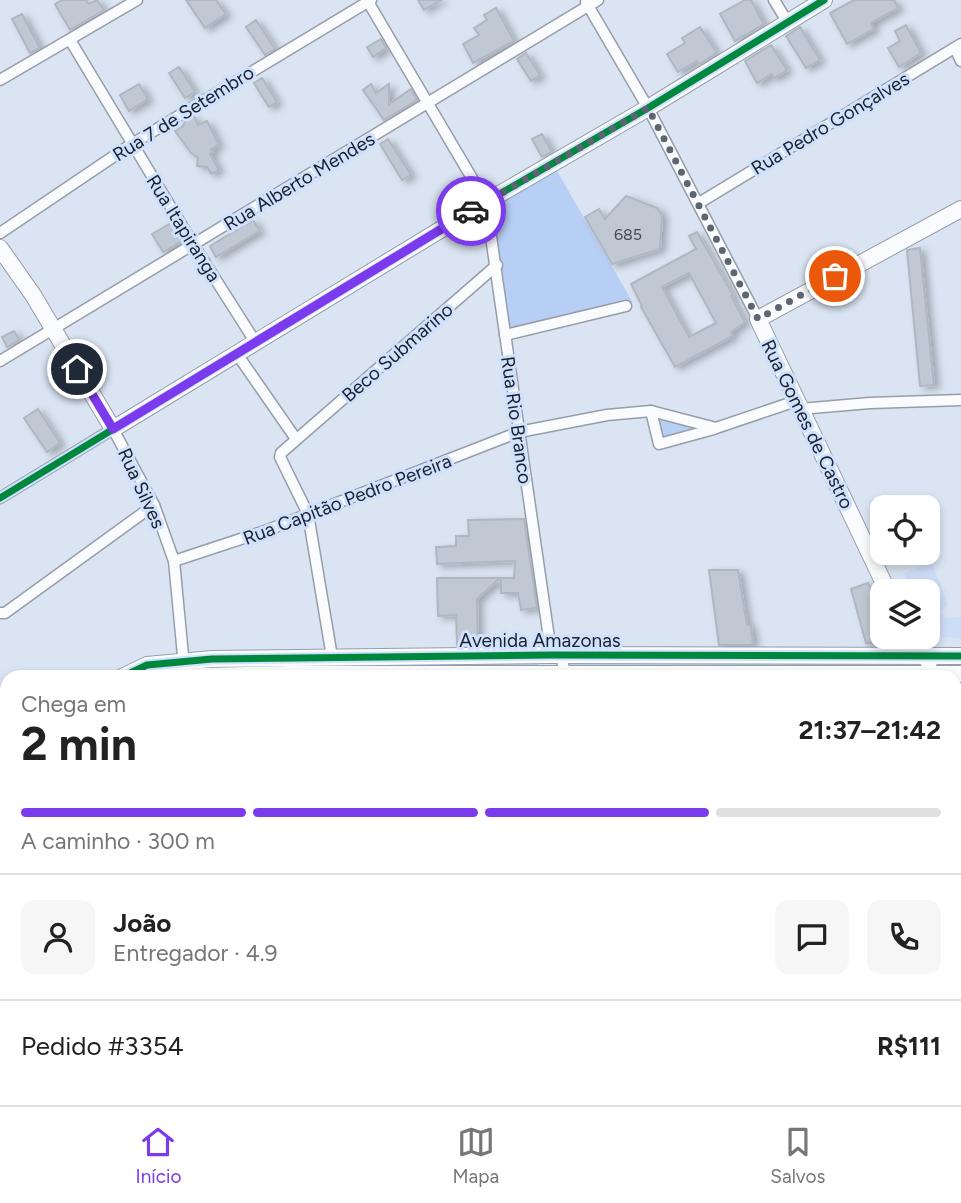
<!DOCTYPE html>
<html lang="pt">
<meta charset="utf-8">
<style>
body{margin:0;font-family:Figtree,sans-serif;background:#f6f6f6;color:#222;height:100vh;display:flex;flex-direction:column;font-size:26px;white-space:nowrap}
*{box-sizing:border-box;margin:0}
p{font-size:23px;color:#767676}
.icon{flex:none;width:38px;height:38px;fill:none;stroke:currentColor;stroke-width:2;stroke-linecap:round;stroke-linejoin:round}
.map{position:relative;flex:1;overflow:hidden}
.side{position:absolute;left:0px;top:670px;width:962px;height:436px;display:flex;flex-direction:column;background:#fff;border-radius:21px 21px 0 0;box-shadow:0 4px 10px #0003}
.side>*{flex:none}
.buttons{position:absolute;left:870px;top:495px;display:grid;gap:14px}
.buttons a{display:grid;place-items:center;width:70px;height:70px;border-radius:14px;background:#fff;box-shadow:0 4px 10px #0003;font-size:35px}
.pin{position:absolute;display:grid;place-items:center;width:60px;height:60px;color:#fff;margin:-30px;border:4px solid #fff;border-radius:50%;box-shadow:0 2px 7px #0007}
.courier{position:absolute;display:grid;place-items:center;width:70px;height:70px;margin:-35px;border:5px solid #7c3aed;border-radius:50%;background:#fff;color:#222;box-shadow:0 2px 9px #0007}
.overview em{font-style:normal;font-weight:700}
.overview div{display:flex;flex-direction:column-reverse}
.overview{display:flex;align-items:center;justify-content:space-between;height:119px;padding:0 21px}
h1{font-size:46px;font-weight:700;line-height:52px}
.bar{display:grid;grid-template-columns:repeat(4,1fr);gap:10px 7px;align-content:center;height:84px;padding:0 21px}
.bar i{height:9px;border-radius:5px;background:#e0e0e0}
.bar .on{background:#7c3aed}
.bar p{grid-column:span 4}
.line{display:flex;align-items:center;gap:18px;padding:0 21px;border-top:2px solid #e0e0e0}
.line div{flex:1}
.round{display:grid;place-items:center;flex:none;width:74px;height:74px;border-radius:14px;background:#f6f6f6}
.dock{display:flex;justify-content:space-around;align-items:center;height:98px;border-top:2px solid #e0e0e0;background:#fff;font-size:19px;color:#767676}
.dock a{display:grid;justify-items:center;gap:4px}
.dock .on{color:#7c3aed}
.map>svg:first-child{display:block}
.built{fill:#ceddf7}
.green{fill:#b8cff5}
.building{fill:#c0c8d3;stroke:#afb7c2;stroke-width:2;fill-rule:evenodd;filter:url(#shadow)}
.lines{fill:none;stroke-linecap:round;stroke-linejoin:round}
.street-casing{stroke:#979ea9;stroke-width:13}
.secondary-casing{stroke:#979ea9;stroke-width:18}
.street{stroke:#f9fbfd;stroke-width:10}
.secondary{stroke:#f9fbfd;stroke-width:16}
.cycleway-casing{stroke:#d0e1fd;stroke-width:11}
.cycleway{stroke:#00873e;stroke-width:7}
.done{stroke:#5e6571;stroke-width:7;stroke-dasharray:0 12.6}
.route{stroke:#7c3aed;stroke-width:9}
.labels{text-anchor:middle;stroke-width:6;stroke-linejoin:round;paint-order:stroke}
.number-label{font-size:16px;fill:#444b56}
.street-label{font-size:19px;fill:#1b212c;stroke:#d0e1fd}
</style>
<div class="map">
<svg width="961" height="1105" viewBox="0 0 961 1105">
<defs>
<filter id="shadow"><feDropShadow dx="5" dy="3" stdDeviation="3.5" flood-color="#0004"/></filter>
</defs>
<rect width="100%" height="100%" fill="#dae4f2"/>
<!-- built -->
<polygon class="built" points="932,562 948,605 941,611 943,618 961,617 961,638 929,636 928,592 911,591 904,573"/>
<!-- green -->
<g class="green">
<polygon points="553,164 633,303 547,323 509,334 487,203"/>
<path d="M653 413C672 418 689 427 708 430L661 445Z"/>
<polygon points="536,660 539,670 312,672 310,661"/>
<polygon points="568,660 905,661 905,670 570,670"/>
<polygon points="505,1099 623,1099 626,1105 507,1105"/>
</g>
<!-- building -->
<g class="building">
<polygon points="62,0 86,0 89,4 97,0 104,10 70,30 55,4"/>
<polygon points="186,0 216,0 226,14 205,28"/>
<polygon points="418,0 441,0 424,10"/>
<polygon points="745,0 751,0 764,24 735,41 720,14"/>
<polygon points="854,0 894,0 898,8 871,23 874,29 847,44 830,13"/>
<polygon points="496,8 514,41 473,63 463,44 479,35 474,28 487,20 484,15"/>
<polygon points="22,14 40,48 30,53 12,19"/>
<polygon points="256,20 275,49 265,55 246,27"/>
<polygon points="906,25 921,53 899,67 888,48 900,41 895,31"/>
<polygon points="700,27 717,53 699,64 697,61 678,72 667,54 685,43 682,38"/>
<polygon points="800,27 820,60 806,68 786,36"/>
<polygon points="381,39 386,48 373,57 367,47"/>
<polygon points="771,45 787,70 774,78 772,74 757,83 745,61"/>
<polygon points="526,53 540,75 531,81 517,59"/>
<polygon points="179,67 195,92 185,98 169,73"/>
<polygon points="262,78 277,102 269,107 254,83"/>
<polygon points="139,84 148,99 129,111 120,95"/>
<polygon points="371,84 376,93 389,84 389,104 411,89 417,100 384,120 363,90"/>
<polygon points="194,116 198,125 207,121 219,145 211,149 213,152 210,154 219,170 211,174 207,167 197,166 198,158 191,153 175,131 183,126 185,121"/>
<polygon points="542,134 552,152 542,157 532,139"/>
<polygon points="388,139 411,175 402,180 380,144"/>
<polygon points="626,196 657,208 660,212 662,216 660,249 612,264 585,217 599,209 605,219"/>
<polygon points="253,220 260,231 216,257 210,246"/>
<polygon points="171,223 182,241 163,252 152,234"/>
<path d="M697 232 733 295 731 296 745 322 731 332 733 336 675 367 641 307 642 306 631 284 696 249 689 236ZM689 273 716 323 689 337 662 287Z"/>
<polygon points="920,248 934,385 920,386 907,250"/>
<polygon points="14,331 19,340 7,347 2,337"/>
<polygon points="38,409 60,443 47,452 24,418"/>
<polygon points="524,519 537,608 521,610 518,593 501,593 501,578 514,578 515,561 437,564 436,547 456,546 456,536 469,536 468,520"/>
<polygon points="709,570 738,570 747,625 751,625 753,645 719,645"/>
<polygon points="437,578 500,578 477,599 478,644 457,645 456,615 438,616"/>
<polygon points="868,583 882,610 882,643 866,643 851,589"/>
</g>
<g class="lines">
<defs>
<g id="street">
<polyline points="367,0 486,202 549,638 561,656 566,677"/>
<polyline points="774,0 788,23"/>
<polyline points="586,2 648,108 758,319"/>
<polyline points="70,40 193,244 256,343"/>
<polyline points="955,48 961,61"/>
<polyline points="0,80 137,0"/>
<polyline points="699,203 961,44"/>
<polyline points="0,233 132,144 371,0"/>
<polyline points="505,335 626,306"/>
<polyline points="237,354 296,439"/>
<polyline points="0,361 598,0"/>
<polyline points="800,409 870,403 961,400"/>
<polyline points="651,411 659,444 714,429"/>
<polyline points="0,498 113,429 154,505 174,561 184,666"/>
<polyline points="174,561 265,531 519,432 607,415 651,411 716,428 796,401"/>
<polyline points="0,613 5,613 154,505"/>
<polyline points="332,657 308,514 280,457 281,453 497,265"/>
<polyline points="956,719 961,731"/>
<polyline points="956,759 961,771"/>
<polyline points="956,885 961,883"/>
<polyline points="441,1099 443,1105"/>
<polyline points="457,1099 459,1105"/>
<polyline points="633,1099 636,1105"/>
<polyline points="647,1099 650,1105"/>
<polyline points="778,1099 781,1105"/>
<polyline points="794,1099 797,1105"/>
<polyline points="90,1105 107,1099"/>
<polyline points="377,1105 393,1099"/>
</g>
<g id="secondary">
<polyline points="0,248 33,295 113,429 486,202 648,108 824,0"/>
<polyline points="888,592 758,319 961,209"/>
<polyline points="911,637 929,662"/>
<polyline points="122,677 147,665 212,659 552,655 961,656"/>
<polyline points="166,677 289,674 961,674"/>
<polyline points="142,1099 144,1105"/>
</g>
</defs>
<!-- street casing -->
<use href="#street" class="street-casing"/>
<!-- secondary casing -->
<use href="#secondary" class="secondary-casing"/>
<!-- street -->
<use href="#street" class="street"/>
<!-- secondary -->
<use href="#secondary" class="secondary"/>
<defs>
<g id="cycleway">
<polyline points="0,498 486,202 648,108 824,0"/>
<polyline points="122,677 147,665 212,659 552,655 961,656"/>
</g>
</defs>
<!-- cycleway casing -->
<use href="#cycleway" class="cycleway-casing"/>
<!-- cycleway -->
<use href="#cycleway" class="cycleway"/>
</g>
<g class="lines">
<!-- done -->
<polyline class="done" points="471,211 648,108 758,319 835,276"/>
<!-- route -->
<polyline class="route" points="77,369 113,429 471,211"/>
</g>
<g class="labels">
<!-- number labels -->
<g class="number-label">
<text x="628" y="240">685</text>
</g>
<!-- street labels -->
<g class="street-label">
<text transform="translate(183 113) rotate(-32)" y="7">Rua 7 de Setembro</text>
<text transform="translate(830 123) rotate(-31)" y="7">Rua Pedro Gonçalves</text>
<text transform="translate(299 181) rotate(-31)" y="7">Rua Alberto Mendes</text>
<text transform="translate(184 228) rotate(58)" y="7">Rua Itapiranga</text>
<text transform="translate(397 352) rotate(-41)" y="7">Beco Submarino</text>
<text transform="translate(517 420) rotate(82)" y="7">Rua Rio Branco</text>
<text transform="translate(808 424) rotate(64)" y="7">Rua Gomes de Castro</text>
<text transform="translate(142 488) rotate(65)" y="7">Rua Silves</text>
<text transform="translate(347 499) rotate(-21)" y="7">Rua Capitão Pedro Pereira</text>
<text x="540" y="647">Avenida Amazonas</text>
</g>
</g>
</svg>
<div class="buttons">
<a><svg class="icon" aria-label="locate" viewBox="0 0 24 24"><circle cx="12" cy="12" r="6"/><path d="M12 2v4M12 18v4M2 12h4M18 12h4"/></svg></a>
<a><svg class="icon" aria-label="layers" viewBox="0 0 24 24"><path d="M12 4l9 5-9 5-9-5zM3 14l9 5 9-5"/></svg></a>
</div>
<div class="pin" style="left:835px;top:276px;background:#ea580c"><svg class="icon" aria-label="bag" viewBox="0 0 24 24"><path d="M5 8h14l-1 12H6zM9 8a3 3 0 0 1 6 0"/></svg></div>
<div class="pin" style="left:77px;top:369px;background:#1f2937"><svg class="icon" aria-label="home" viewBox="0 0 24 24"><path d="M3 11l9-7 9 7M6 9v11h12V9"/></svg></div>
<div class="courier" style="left:471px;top:211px"><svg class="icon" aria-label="car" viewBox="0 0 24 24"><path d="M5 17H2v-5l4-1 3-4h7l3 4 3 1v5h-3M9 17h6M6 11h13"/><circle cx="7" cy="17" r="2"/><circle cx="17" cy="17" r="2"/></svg></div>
<section class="side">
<div class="overview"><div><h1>2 min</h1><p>Chega em</p></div><em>21:37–21:42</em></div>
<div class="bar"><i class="on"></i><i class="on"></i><i class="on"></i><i></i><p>A caminho · 300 m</p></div>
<div class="line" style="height:126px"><a class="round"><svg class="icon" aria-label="person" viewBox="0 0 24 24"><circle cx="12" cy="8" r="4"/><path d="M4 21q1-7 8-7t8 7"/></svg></a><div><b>João</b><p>Entregador · 4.9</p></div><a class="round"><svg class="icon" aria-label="chat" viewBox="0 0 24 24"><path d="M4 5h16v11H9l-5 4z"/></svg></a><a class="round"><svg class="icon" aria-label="phone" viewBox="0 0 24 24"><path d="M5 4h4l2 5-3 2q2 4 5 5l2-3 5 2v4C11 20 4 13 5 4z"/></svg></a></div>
<div class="line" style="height:91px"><div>Pedido #3354</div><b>R$111</b></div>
</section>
</div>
<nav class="dock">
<a class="on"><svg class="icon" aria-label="home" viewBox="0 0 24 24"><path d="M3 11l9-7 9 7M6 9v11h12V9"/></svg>Início</a>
<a><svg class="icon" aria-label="map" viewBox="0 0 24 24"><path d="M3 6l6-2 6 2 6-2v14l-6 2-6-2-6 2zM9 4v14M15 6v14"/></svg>Mapa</a>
<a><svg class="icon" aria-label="saved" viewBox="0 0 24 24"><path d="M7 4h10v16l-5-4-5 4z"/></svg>Salvos</a>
</nav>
